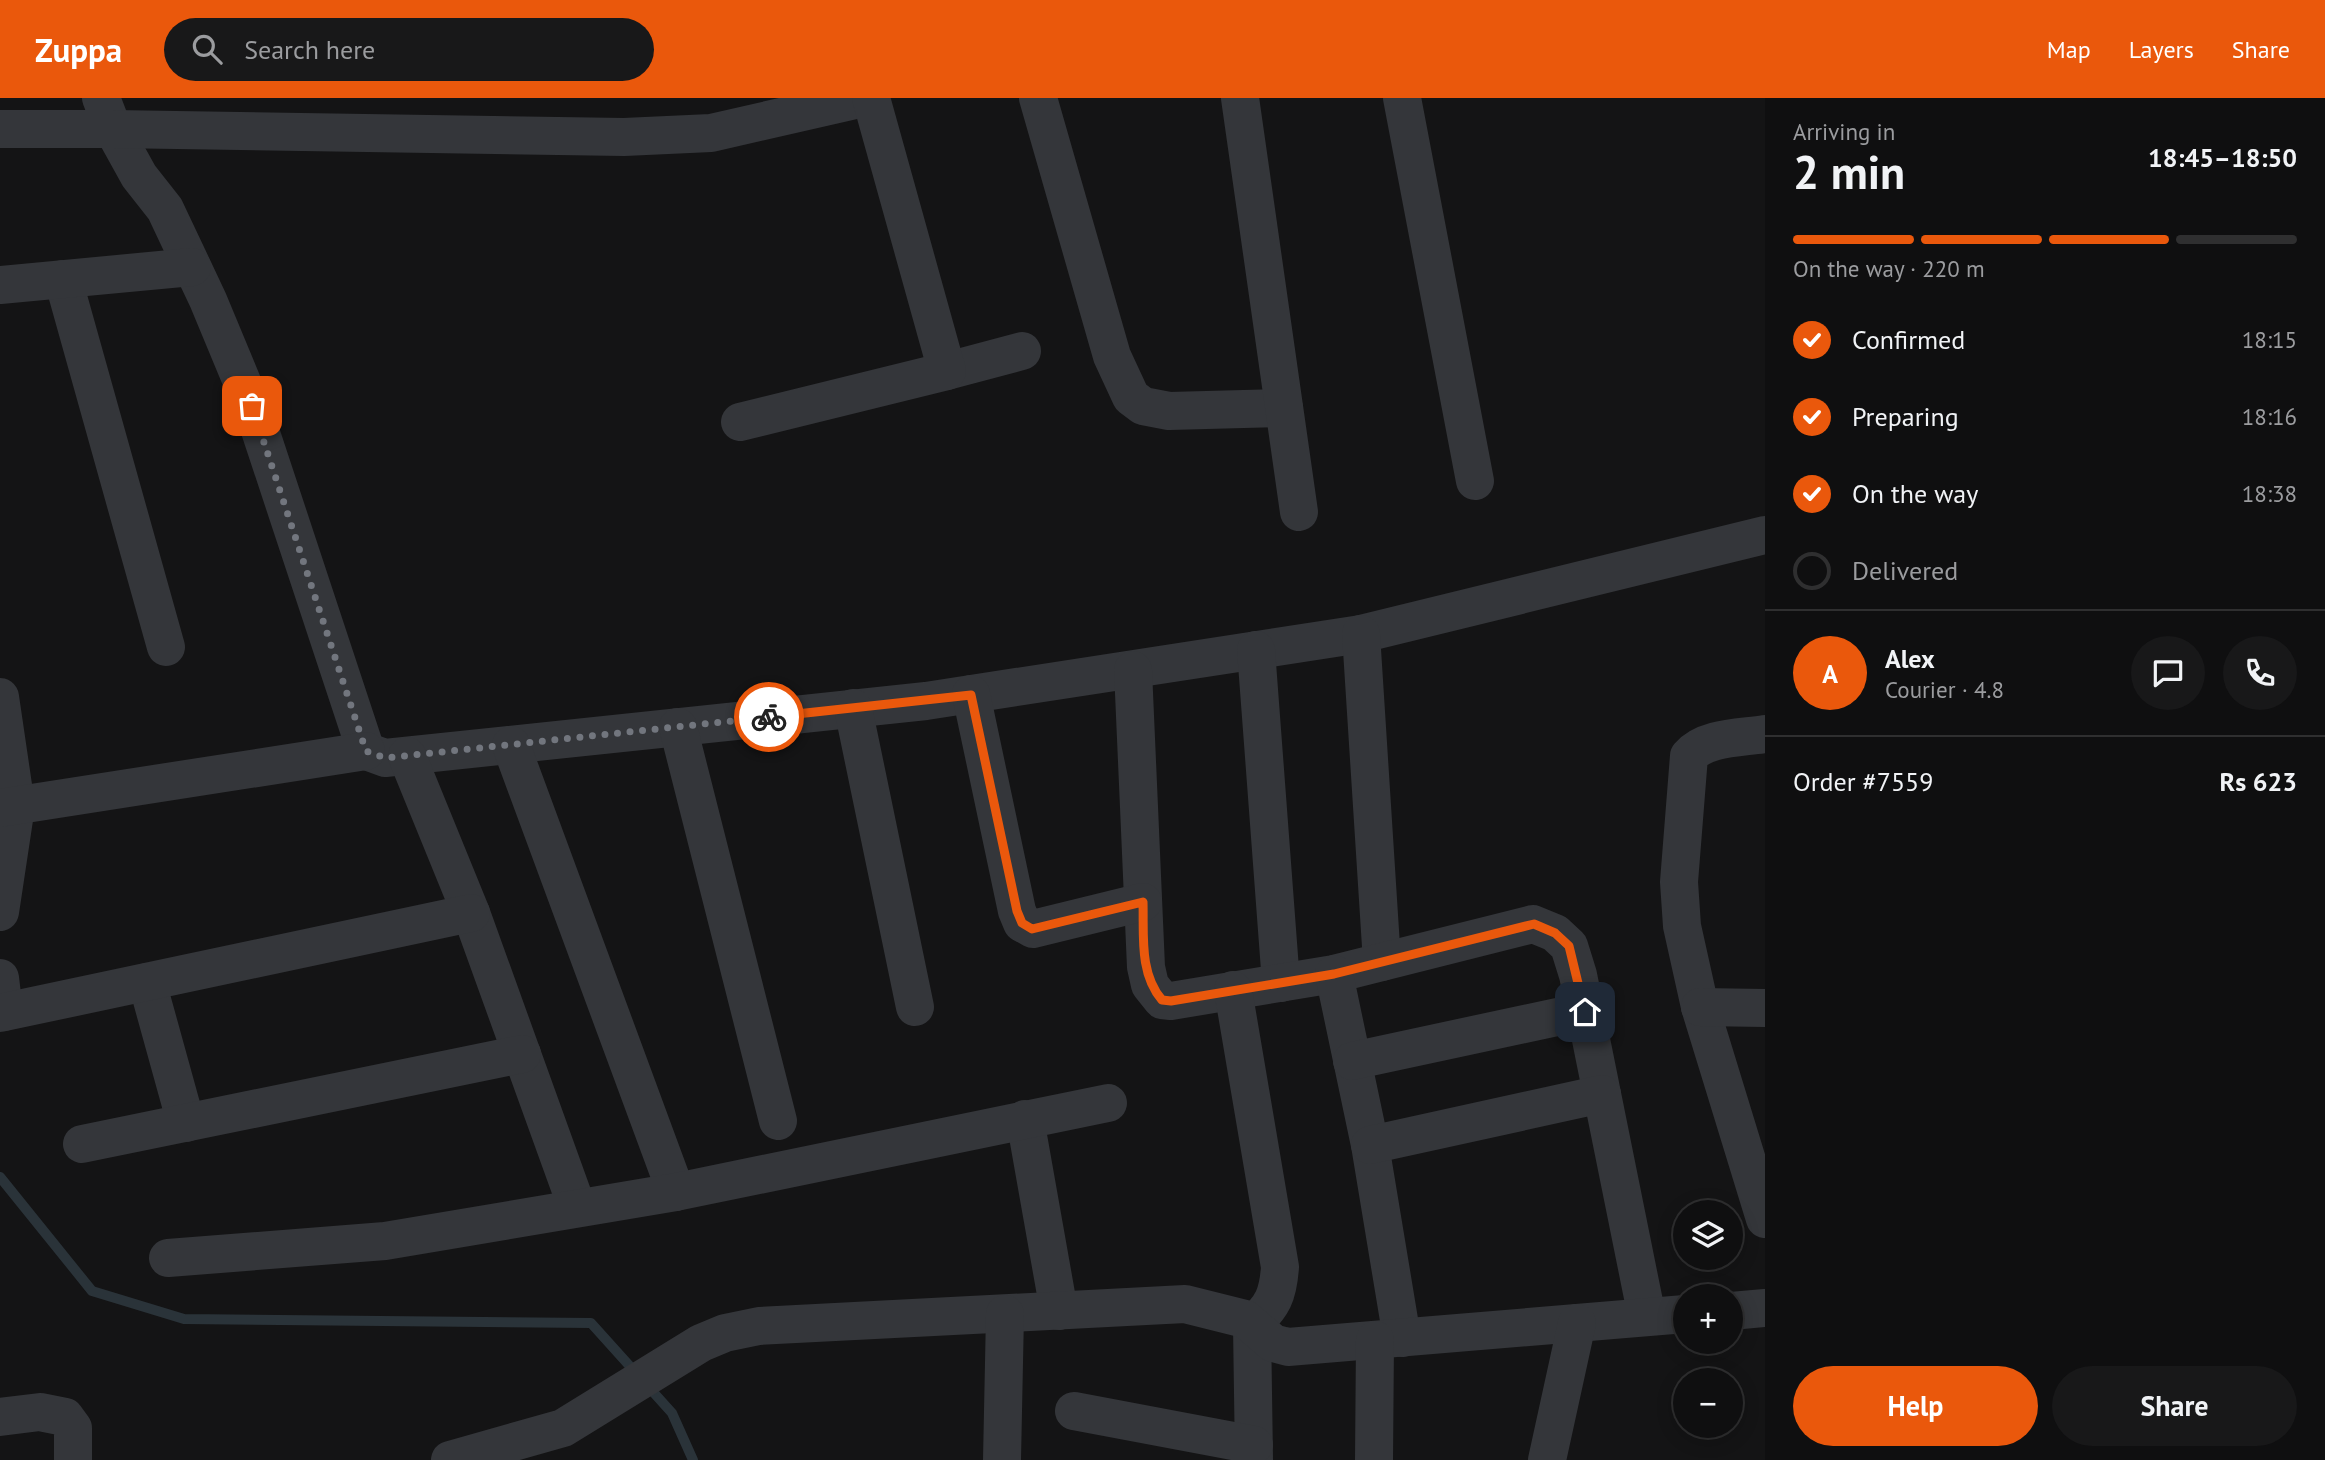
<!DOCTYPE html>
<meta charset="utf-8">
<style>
body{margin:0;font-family:"PT Sans",sans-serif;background:#181819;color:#f1f3f6;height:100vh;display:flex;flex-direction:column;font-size:26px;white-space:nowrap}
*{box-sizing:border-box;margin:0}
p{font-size:23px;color:#9b9c9f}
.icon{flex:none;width:38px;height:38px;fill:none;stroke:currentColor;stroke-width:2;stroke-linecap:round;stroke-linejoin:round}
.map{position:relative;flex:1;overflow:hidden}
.panel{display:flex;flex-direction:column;background:#0f0f10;width:560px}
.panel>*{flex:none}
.buttons{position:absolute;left:1673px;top:1102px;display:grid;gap:14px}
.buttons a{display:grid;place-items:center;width:70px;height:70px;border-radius:50%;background:#0f0f10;box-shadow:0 4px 18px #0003,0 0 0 2px #2f2f30;font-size:35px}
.pin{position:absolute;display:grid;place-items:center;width:60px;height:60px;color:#fff;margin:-30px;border-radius:14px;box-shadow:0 4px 10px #0006}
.courier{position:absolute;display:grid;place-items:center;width:70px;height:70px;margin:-35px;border:5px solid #ea580c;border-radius:50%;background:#fff;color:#222;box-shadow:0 2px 9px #0007}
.summary em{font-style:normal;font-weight:600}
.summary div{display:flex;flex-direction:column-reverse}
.summary{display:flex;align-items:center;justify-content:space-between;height:119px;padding:0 28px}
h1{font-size:46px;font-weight:600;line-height:52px}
.bar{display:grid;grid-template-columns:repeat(4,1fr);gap:10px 7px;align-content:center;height:84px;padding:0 28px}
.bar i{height:9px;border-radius:5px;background:#2f2f30}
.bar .active{background:#ea580c}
.bar p{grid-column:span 4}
.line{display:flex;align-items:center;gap:18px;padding:0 28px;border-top:2px solid #2f2f30}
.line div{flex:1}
.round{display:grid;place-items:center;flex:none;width:74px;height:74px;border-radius:37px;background:#181819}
ol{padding:0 28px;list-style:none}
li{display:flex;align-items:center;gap:21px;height:77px}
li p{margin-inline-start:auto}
li .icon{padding:7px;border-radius:50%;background:#ea580c;color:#fff;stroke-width:4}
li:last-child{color:#9b9c9f}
li i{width:38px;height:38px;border:4px solid #2f2f30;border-radius:50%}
.cta{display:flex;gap:14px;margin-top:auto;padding:14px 28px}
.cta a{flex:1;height:80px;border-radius:42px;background:#ea580c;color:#fff;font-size:28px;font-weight:600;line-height:80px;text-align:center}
.cta a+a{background:#181819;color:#f1f3f6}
header{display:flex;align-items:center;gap:42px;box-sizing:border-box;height:98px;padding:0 35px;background:#ea580c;color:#fff}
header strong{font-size:33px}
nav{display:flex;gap:38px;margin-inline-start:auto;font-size:24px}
.search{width:490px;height:63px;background:#181819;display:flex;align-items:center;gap:18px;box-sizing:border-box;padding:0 24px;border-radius:38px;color:#9b9c9f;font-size:26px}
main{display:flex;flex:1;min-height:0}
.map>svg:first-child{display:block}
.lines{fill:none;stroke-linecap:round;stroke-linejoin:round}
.stream{stroke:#2a3339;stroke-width:10}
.minor{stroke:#34363a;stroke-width:38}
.done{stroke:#72767e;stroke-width:7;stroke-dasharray:0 12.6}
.route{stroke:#ea580c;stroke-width:9}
</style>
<header>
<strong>Zuppa</strong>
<div class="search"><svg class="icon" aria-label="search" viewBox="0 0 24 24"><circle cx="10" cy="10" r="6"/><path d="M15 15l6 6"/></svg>Search here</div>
<nav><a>Map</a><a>Layers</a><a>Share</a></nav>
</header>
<main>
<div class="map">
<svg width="1765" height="1362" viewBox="0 0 1765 1362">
<rect width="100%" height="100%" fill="#141415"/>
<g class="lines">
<!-- stream -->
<polyline class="stream" points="0,1079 92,1193 184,1221 591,1225 672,1315 693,1362"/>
<!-- minor -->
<g class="minor">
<polyline points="101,0 113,31 139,78 165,111 208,202 252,308 366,653 385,660 926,603 1361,536 1765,437"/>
<polyline points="1038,0 1112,258 1131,299 1143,308 1169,313 1284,310"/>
<polyline points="1240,0 1299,414"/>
<polyline points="1402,0 1475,383"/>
<polyline points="0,31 113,31 624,39 711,35 864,0"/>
<polyline points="63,181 166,549"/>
<polyline points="0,187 192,169"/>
<polyline points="947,273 1022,253"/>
<polyline points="740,324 947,273 871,0"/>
<polyline points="1361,536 1382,864"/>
<polyline points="1256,552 1281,885"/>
<polyline points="1133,572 1146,869 1150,887 1162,902 1171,903 1334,876 1533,826 1555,835 1569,848 1578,877 1602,996"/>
<polyline points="971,596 1017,813 1022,825 1033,831 1143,804"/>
<polyline points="0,599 16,708 0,814"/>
<polyline points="853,610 915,909"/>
<polyline points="678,629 778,1023"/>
<path d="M1765 636C1741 640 1705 639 1689 658L1679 784 1682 828 1700 909 1765 1121"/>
<polyline points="511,647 676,1094"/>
<polyline points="407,658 471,815 577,1109"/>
<polyline points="0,710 366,653"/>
<polyline points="1334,876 1370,1047 1402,1240"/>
<polyline points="0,880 4,914"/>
<polyline points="147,884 186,1025"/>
<path d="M1233 892 1280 1169C1278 1197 1273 1208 1252 1227L1254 1362"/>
<polyline points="1700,909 1765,910"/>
<polyline points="0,915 471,815"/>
<polyline points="1352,963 1585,913"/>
<polyline points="1025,1021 1059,1213"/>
<polyline points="82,1046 522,956"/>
<polyline points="1370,1047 1602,996 1647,1219"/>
<polyline points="168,1160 385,1143 676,1094 1108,1005"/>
<polyline points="1731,1213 1765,1210"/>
<polyline points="1074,1313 1254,1347"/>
<polyline points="0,1319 40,1314 65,1319 73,1330 73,1362"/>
<polyline points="450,1362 563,1330 701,1245 725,1235 759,1228 1185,1206 1245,1221 1273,1245 1288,1249 1685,1216"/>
<polyline points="1002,1362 1005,1216"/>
<polyline points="1374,1362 1375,1242"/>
<polyline points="1547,1362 1577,1225"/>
</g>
</g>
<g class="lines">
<!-- done -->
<polyline class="done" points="252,308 366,653 385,660 769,619"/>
<!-- route -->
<path class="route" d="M769 619 971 597 1017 813 1022 825 1032 831 1143 804C1144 837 1139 875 1162 902L1171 903 1334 876 1534 826 1555 835 1569 848 1585 914"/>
</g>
</svg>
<div class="buttons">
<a><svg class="icon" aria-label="layers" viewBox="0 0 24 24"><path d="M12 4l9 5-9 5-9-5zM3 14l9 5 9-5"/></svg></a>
<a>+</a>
<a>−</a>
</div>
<div class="pin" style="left:252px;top:308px;background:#ea580c"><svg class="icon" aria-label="bag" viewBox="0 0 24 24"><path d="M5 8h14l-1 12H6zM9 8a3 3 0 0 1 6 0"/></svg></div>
<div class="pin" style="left:1585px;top:914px;background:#1f2937"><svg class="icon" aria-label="home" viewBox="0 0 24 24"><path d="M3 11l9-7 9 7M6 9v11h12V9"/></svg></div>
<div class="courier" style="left:769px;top:619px"><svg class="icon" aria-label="bike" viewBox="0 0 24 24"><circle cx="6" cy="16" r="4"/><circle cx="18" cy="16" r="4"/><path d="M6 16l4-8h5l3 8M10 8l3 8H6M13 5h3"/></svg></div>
</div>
<section class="panel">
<div class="summary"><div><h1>2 min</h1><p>Arriving in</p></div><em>18:45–18:50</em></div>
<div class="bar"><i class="active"></i><i class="active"></i><i class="active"></i><i></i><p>On the way · 220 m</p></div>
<ol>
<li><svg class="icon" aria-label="check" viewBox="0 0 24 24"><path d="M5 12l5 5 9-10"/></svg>Confirmed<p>18:15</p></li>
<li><svg class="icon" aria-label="check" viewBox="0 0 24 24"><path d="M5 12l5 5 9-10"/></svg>Preparing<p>18:16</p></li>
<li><svg class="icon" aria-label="check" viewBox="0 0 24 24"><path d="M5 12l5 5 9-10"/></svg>On the way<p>18:38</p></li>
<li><i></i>Delivered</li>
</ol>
<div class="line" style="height:126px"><b class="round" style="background:#ea580c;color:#fff">A</b><div><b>Alex</b><p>Courier · 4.8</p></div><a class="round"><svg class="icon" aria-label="chat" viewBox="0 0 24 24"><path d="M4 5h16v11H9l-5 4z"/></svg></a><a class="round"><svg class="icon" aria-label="phone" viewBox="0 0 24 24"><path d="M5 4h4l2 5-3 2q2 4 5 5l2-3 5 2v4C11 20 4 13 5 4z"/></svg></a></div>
<div class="line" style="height:91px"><div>Order #7559</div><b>Rs 623</b></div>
<div class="cta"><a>Help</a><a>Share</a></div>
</section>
</main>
